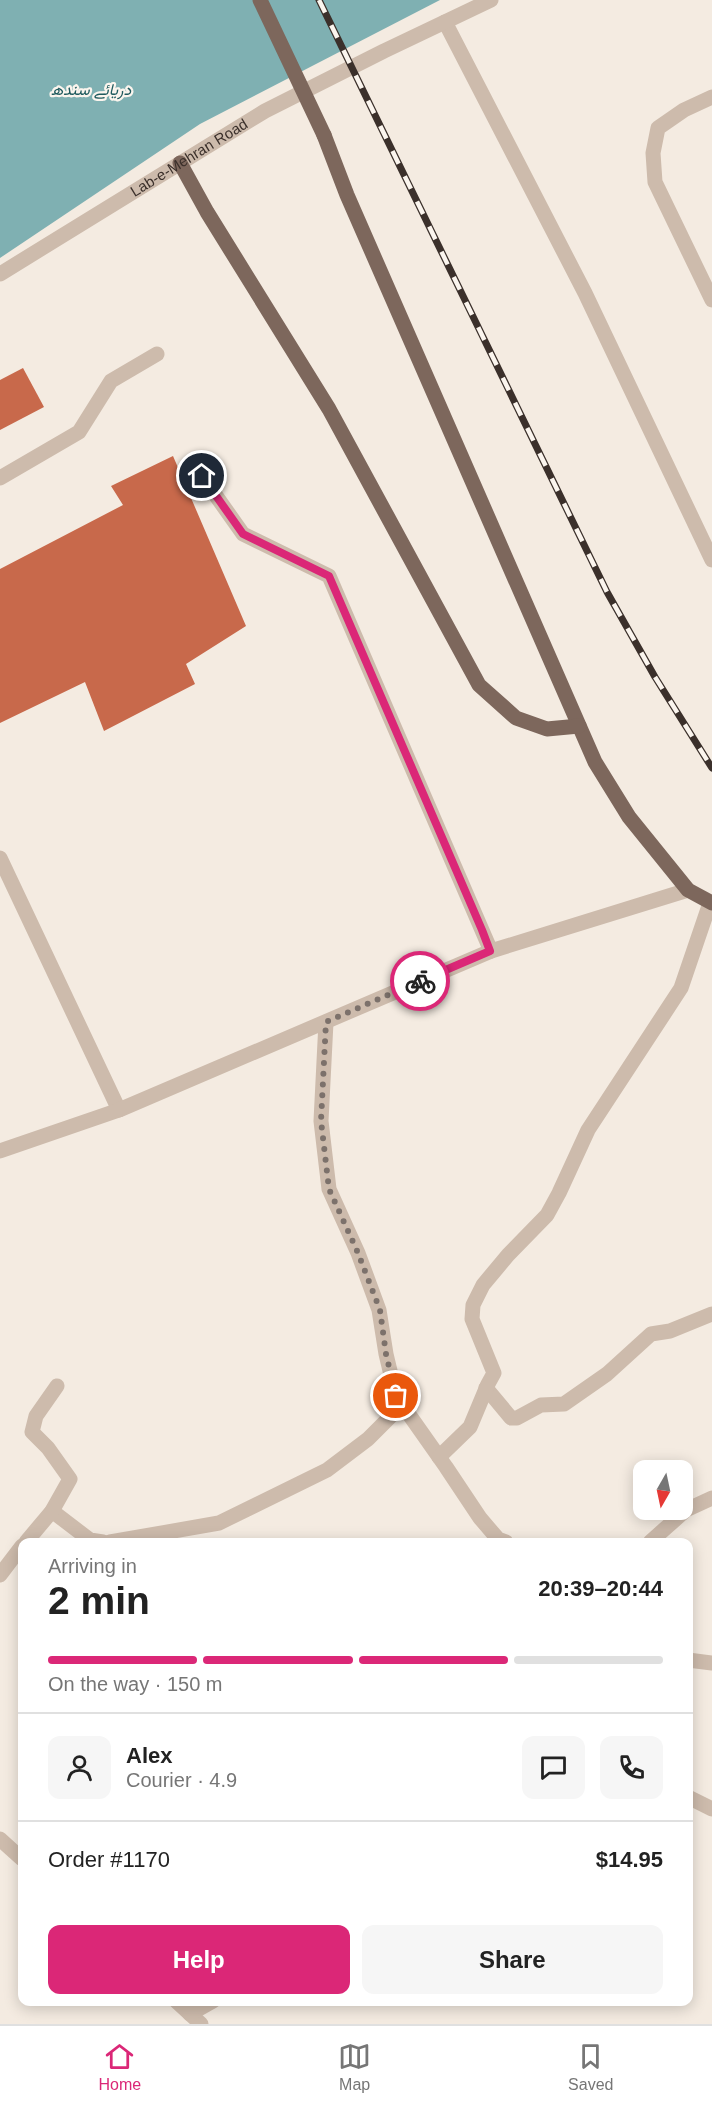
<!DOCTYPE html>
<meta charset="utf-8">
<style>
body{margin:0;font-family:Arial,Vazirmatn,sans-serif;background:#f6f6f6;color:#222;height:100vh;display:flex;flex-direction:column;font-size:22px;white-space:nowrap}
*{box-sizing:border-box;margin:0}
p{font-size:20px;color:#767676}
.icon{flex:none;width:33px;height:33px;fill:none;stroke:currentColor;stroke-width:2;stroke-linecap:round;stroke-linejoin:round}
.map{position:relative;flex:1;overflow:hidden}
.drawer{position:absolute;left:18px;top:1538px;width:675px;height:468px;display:flex;flex-direction:column;background:#fff;border-radius:12px;box-shadow:0 3px 15px #0003}
.drawer>*{flex:none}
.needle{width:39px;rotate:189deg}
.buttons{position:absolute;left:633px;top:1460px;display:grid;gap:12px}
.buttons a{display:grid;place-items:center;width:60px;height:60px;border-radius:12px;background:#fff;box-shadow:0 3px 15px #0003;font-size:30px}
.pin{position:absolute;display:grid;place-items:center;width:51px;height:51px;color:#fff;margin:-26px;border:3px solid #fff;border-radius:50%;box-shadow:0 2px 6px #0007}
.courier{position:absolute;display:grid;place-items:center;width:60px;height:60px;margin:-30px;border:4px solid #db2777;border-radius:50%;background:#fff;color:#222;box-shadow:0 2px 8px #0007}
.summary em{font-style:normal;font-weight:700}
.summary div{display:flex;flex-direction:column-reverse}
.summary{display:flex;align-items:center;justify-content:space-between;height:102px;padding:0 30px}
h1{font-size:39px;font-weight:700;line-height:45px}
.bar{display:grid;grid-template-columns:repeat(4,1fr);gap:9px 6px;align-content:center;height:72px;padding:0 30px}
.bar i{height:8px;border-radius:4px;background:#e0e0e0}
.bar .current{background:#db2777}
.bar p{grid-column:span 4}
.line{display:flex;align-items:center;gap:15px;padding:0 30px;border-top:2px solid #e0e0e0}
.line div{flex:1}
.round{display:grid;place-items:center;flex:none;width:63px;height:63px;border-radius:12px;background:#f6f6f6}
.button{display:flex;gap:12px;margin-top:auto;padding:12px 30px}
.button a{flex:1;height:69px;border-radius:12px;background:#db2777;color:#fff;font-size:24px;font-weight:700;line-height:69px;text-align:center}
.button a+a{background:#f6f6f6;color:#222}
.tabs{display:flex;justify-content:space-around;align-items:center;height:84px;border-top:2px solid #e0e0e0;background:#fff;font-size:16px;color:#767676}
.tabs a{display:grid;justify-items:center;gap:3px}
.tabs .current{color:#db2777}
.map>svg:first-child{display:block}
.water{fill:#7fb0b2}
.building{fill:#c8694b}
.lines{fill:none;stroke-linecap:round;stroke-linejoin:round}
.minor{stroke:#cdbbac;stroke-width:15}
.major{stroke:#7d675c;stroke-width:15}
.rail-casing{stroke:#3b302b;stroke-width:7}
.rail{stroke:#fbf5ee;stroke-width:4.5;stroke-dasharray:14;stroke-linecap:butt}
.major-bridge{stroke:#7d675c;stroke-width:15}
.done{stroke:#7c716b;stroke-width:6;stroke-dasharray:0 10.8}
.route{stroke:#db2777;stroke-width:8}
.labels{text-anchor:middle;stroke-width:4.5;stroke-linejoin:round;paint-order:stroke}
.street-label{font-size:15px;fill:#3b302b;stroke:#fbf5ee}
.water-label{font-size:16px;font-style:italic;fill:#1f5a5e;stroke:#fbf5ee}
</style>
<div class="map">
<svg width="712" height="2024" viewBox="0 0 712 2024">
<rect width="100%" height="100%" fill="#f4ebe1"/>
<!-- water -->
<polygon class="water" points="0,0 440,0 200,124 0,258"/>
<!-- building -->
<g class="building">
<polygon points="23,368 44,407 0,430 0,380"/>
<polygon points="173,456 246,626 186,664 195,684 104,731 85,682 0,723 0,569 123,505 111,486"/>
</g>
<g class="lines">
<!-- minor -->
<g class="minor">
<polyline points="445,22 585,293 712,560"/>
<polyline points="712,97 684,110 658,128 653,153 655,182 712,300"/>
<path id="s1" d="M0 274 265 111 384 51 491 0"/>
<polyline points="202,476 243,534 329,576 491,951"/>
<polyline points="0,478 79,432 111,381 157,354"/>
<polyline points="0,858 119,1110"/>
<polyline points="326,1022 321,1121 329,1189 358,1253 379,1310 386,1354 396,1396 446,1467 480,1518 498,1539 506,1542"/>
<polyline points="0,1151 119,1110 491,951 688,890"/>
<polyline points="486,1388 511,1418 517,1418 541,1405 564,1404 607,1374 651,1334 670,1331 712,1314"/>
<polyline points="439,1457 470,1427 488,1384 494,1373 472,1319 473,1305 483,1285 508,1255 547,1215 559,1193 588,1130 681,988 710,903"/>
<polyline points="52,1511 90,1540 103,1542"/>
<polyline points="26,1542 52,1511 70,1479 48,1448 32,1432 36,1416 57,1386"/>
<polyline points="110,1542 219,1523 327,1470 368,1439 402,1405"/>
<polyline points="650,1542 686,1510 712,1498"/>
<polyline points="0,1575 22,1546"/>
<polyline points="688,1660 712,1663"/>
<polyline points="688,1797 712,1809"/>
<polyline points="0,1839 22,1859"/>
<polyline points="176,2001 201,2024"/>
<polyline points="190,2014 213,2001"/>
</g>
<!-- major -->
<g class="major">
<polyline points="324,135 347,195 595,762 629,817 688,890 712,903"/>
<polyline points="180,163 207,212 329,409 479,685 516,718 547,729 579,726"/>
</g>
<defs>
<polyline id="rail" points="319,0 607,592 655,677 712,768"/>
</defs>
<!-- rail casing -->
<use href="#rail" class="rail-casing"/>
<!-- rail -->
<use href="#rail" class="rail"/>
<!-- major-bridge -->
<polyline class="major-bridge" points="260,0 324,135"/>
</g>
<g class="lines">
<!-- done -->
<polyline class="done" points="396,1396 386,1354 380,1310 358,1253 329,1189 321,1121 326,1022 420,981"/>
<!-- route -->
<polyline class="route" points="202,476 243,534 329,576 482,930 490,951 420,981"/>
</g>
<g class="labels">
<!-- street labels -->
<g class="street-label">
<text dy="5" stroke="none"><textPath href="#s1" startOffset="222">Lab-e-Mehran Road</textPath></text>
</g>
<!-- water labels -->
<g class="water-label">
<text x="91" y="95">دریائے سندھ</text>
</g>
</g>
</svg>
<div class="buttons">
<a><svg class="needle" viewBox="-14 -14 28 28"><path d="M0-13l5 13h-10z" fill="#e53935"/><path d="M0 13l5-13h-10z" fill="#767676"/></svg></a>
</div>
<div class="pin" style="left:396px;top:1396px;background:#ea580c"><svg class="icon" aria-label="bag" viewBox="0 0 24 24"><path d="M5 8h14l-1 12H6zM9 8a3 3 0 0 1 6 0"/></svg></div>
<div class="pin" style="left:202px;top:476px;background:#1f2937"><svg class="icon" aria-label="home" viewBox="0 0 24 24"><path d="M3 11l9-7 9 7M6 9v11h12V9"/></svg></div>
<div class="courier" style="left:420px;top:981px"><svg class="icon" aria-label="bike" viewBox="0 0 24 24"><circle cx="6" cy="16" r="4"/><circle cx="18" cy="16" r="4"/><path d="M6 16l4-8h5l3 8M10 8l3 8H6M13 5h3"/></svg></div>
<section class="drawer">
<div class="summary"><div><h1>2 min</h1><p>Arriving in</p></div><em>20:39–20:44</em></div>
<div class="bar"><i class="current"></i><i class="current"></i><i class="current"></i><i></i><p>On the way · 150 m</p></div>
<div class="line" style="height:108px"><a class="round"><svg class="icon" aria-label="person" viewBox="0 0 24 24"><circle cx="12" cy="8" r="4"/><path d="M4 21q1-7 8-7t8 7"/></svg></a><div><b>Alex</b><p>Courier · 4.9</p></div><a class="round"><svg class="icon" aria-label="chat" viewBox="0 0 24 24"><path d="M4 5h16v11H9l-5 4z"/></svg></a><a class="round"><svg class="icon" aria-label="phone" viewBox="0 0 24 24"><path d="M5 4h4l2 5-3 2q2 4 5 5l2-3 5 2v4C11 20 4 13 5 4z"/></svg></a></div>
<div class="line" style="height:78px"><div>Order #1170</div><b>$14.95</b></div>
<div class="button"><a>Help</a><a>Share</a></div>
</section>
</div>
<nav class="tabs">
<a class="current"><svg class="icon" aria-label="home" viewBox="0 0 24 24"><path d="M3 11l9-7 9 7M6 9v11h12V9"/></svg>Home</a>
<a><svg class="icon" aria-label="map" viewBox="0 0 24 24"><path d="M3 6l6-2 6 2 6-2v14l-6 2-6-2-6 2zM9 4v14M15 6v14"/></svg>Map</a>
<a><svg class="icon" aria-label="saved" viewBox="0 0 24 24"><path d="M7 4h10v16l-5-4-5 4z"/></svg>Saved</a>
</nav>
